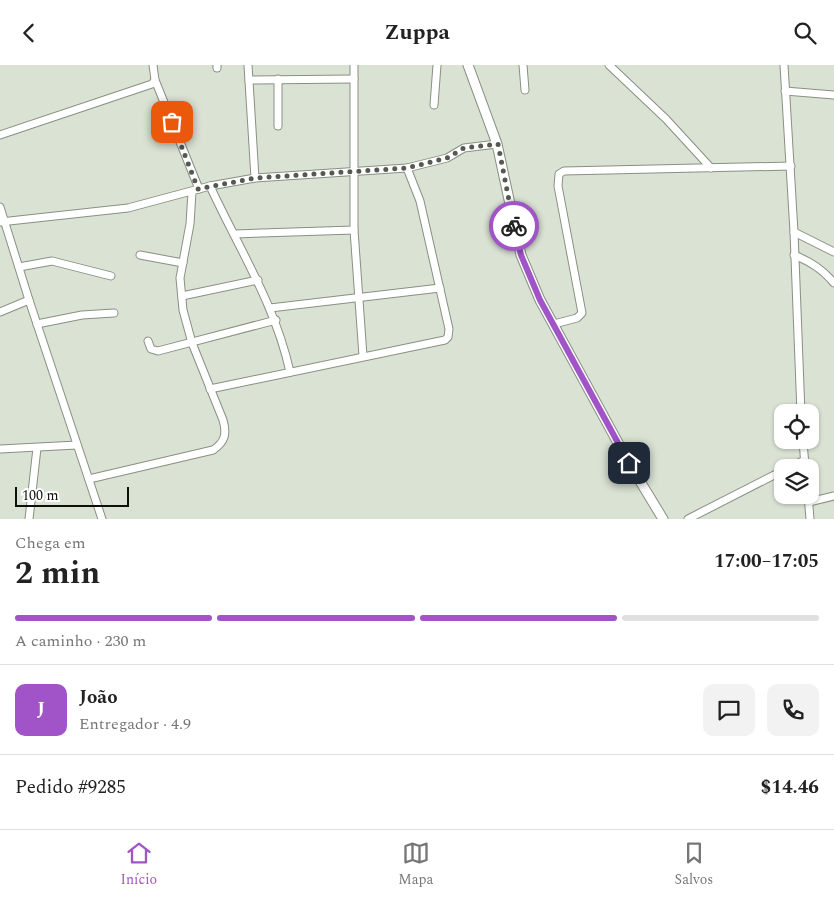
<!DOCTYPE html>
<html lang="pt">
<meta charset="utf-8">
<style>
body{margin:0;font-family:Spectral,serif;background:#f2f2f2;color:#222;height:100vh;display:flex;flex-direction:column;font-size:19px;white-space:nowrap}
*{box-sizing:border-box;margin:0}
p{font-size:16px;color:#767676}
.icon{flex:none;width:28px;height:28px;fill:none;stroke:currentColor;stroke-width:2;stroke-linecap:round;stroke-linejoin:round}
.map{position:relative;height:454px;overflow:hidden}
.sheet{display:flex;flex-direction:column;background:#fff;flex:1}
.sheet>*{flex:none}
.fabs{position:absolute;left:774px;top:339px;display:grid;gap:10px}
.fabs a{display:grid;place-items:center;width:45px;height:45px;border-radius:10px;background:#fff;box-shadow:0 1px 4px #0004;font-size:25px}
.scale{position:absolute;left:15px;bottom:12px;width:114px;box-sizing:border-box;padding-left:5px;border:2px solid #0c0f0a;border-top:0;font-size:14px;line-height:18px;white-space:nowrap;color:#0c0f0a;-webkit-text-stroke:4px #fff;paint-order:stroke}
.pin{position:absolute;display:grid;place-items:center;width:42px;height:42px;color:#fff;margin:-21px;border-radius:10px;box-shadow:0 2px 8px #0006}
.courier{position:absolute;display:grid;place-items:center;width:50px;height:50px;margin:-25px;border:4px solid #a054c7;border-radius:50%;background:#fff;color:#222;box-shadow:0 1px 6px #0007}
.summary em{font-style:normal;font-weight:700}
.summary div{display:flex;flex-direction:column-reverse}
.summary{display:flex;align-items:center;justify-content:space-between;height:85px;padding:0 15px}
h1{font-size:32px;font-weight:700;line-height:38px}
.bar{display:grid;grid-template-columns:repeat(4,1fr);gap:8px 5px;align-content:center;height:60px;padding:0 15px}
.bar i{height:6px;border-radius:4px;background:#e0e0e0}
.bar .selected{background:#a054c7}
.bar p{grid-column:span 4}
.line{display:flex;align-items:center;gap:12px;padding:0 15px;border-top:1px solid #e0e0e0}
.line div{flex:1}
.round{display:grid;place-items:center;flex:none;width:52px;height:52px;border-radius:10px;background:#f2f2f2}
header{display:flex;justify-content:space-between;align-items:center;height:65px;padding:0 15px;background:#fff;font-size:22px;font-weight:700}
.tab-bar{display:flex;justify-content:space-around;align-items:center;height:70px;border-top:1px solid #e0e0e0;background:#fff;font-size:14px;color:#767676}
.tab-bar a{display:grid;justify-items:center;gap:2px}
.tab-bar .selected{color:#a054c7}
.map>svg:first-child{display:block}
.lines{fill:none;stroke-linecap:round;stroke-linejoin:round}
.minor-casing{stroke:#889083;stroke-width:9}
.tertiary-casing{stroke:#889083;stroke-width:11}
.minor{stroke:#fff;stroke-width:7}
.tertiary{stroke:#fff;stroke-width:9}
.done{stroke:#545951;stroke-width:5;stroke-dasharray:0 9}
.route{stroke:#a054c7;stroke-width:6}
</style>
<header><svg class="icon" aria-label="back" viewBox="0 0 24 24"><path d="M15 5l-7 7 7 7"/></svg>Zuppa<svg class="icon" aria-label="search" viewBox="0 0 24 24"><circle cx="10" cy="10" r="6"/><path d="M15 15l6 6"/></svg></header>
<div class="map">
<svg width="834" height="454" viewBox="0 0 834 454">
<rect width="100%" height="100%" fill="#dae2d4"/>
<g class="lines">
<defs>
<g id="minor">
<polyline points="153,0 155,15 199,124"/>
<polyline points="217,0 217,3"/>
<polyline points="248,0 255,113"/>
<polyline points="354,0 354,165 363,291"/>
<polyline points="523,0 525,25"/>
<polyline points="609,0 666,54 711,103"/>
<polyline points="784,0 794,167 801,348"/>
<polyline points="249,15 354,14"/>
<polyline points="785,26 834,30"/>
<polyline points="434,40 437,0"/>
<polyline points="278,61 278,14"/>
<polyline points="0,70 152,19 155,15"/>
<polyline points="407,103 447,93 464,83 497,79"/>
<path d="M210 121C239 184 275 239 290 307"/>
<polyline points="0,142 29,235 102,454"/>
<polyline points="0,157 128,143 210,121 255,113 407,103 420,136 449,264 448,272 445,275 210,324"/>
<polyline points="794,167 834,187"/>
<polyline points="235,169 354,165"/>
<polyline points="140,190 183,198"/>
<path d="M794 190C811 197 822 204 834 218"/>
<polyline points="19,202 52,196 111,211"/>
<polyline points="182,231 258,215"/>
<polyline points="270,243 440,223"/>
<polyline points="0,247 29,235"/>
<polyline points="37,259 82,250 114,248"/>
<polyline points="554,259 577,253 582,248 558,121 559,109 564,106 791,101"/>
<polyline points="148,276 151,284 158,286 276,255"/>
<polyline points="803,375 805,402"/>
<polyline points="0,384 77,380"/>
<polyline points="789,402 805,395"/>
<path d="M89 414 213 385C225 377 227 369 223 355L192 278 183 245 180 213 190 159 192 127"/>
<polyline points="808,430 810,454"/>
<polyline points="809,437 834,431"/>
<polyline points="29,454 37,383"/>
<polyline points="688,454 782,406"/>
</g>
<polyline id="tertiary" points="468,0 497,79 521,190 540,235 629,398 663,454"/>
</defs>
<!-- minor casing -->
<use href="#minor" class="minor-casing"/>
<!-- tertiary casing -->
<use href="#tertiary" class="tertiary-casing"/>
<!-- minor -->
<use href="#minor" class="minor"/>
<!-- tertiary -->
<use href="#tertiary" class="tertiary"/>
</g>
<g class="lines">
<!-- done -->
<polyline class="done" points="172,57 198,124 255,113 407,103 447,93 464,83 498,79 514,161"/>
<!-- route -->
<polyline class="route" points="514,161 521,190 540,235 629,398"/>
</g>
</svg>
<div class="fabs">
<a><svg class="icon" aria-label="locate" viewBox="0 0 24 24"><circle cx="12" cy="12" r="6"/><path d="M12 2v4M12 18v4M2 12h4M18 12h4"/></svg></a>
<a><svg class="icon" aria-label="layers" viewBox="0 0 24 24"><path d="M12 4l9 5-9 5-9-5zM3 14l9 5 9-5"/></svg></a>
</div>
<div class="scale">100 m</div>
<div class="pin" style="left:172px;top:57px;background:#ea580c"><svg class="icon" aria-label="bag" viewBox="0 0 24 24"><path d="M5 8h14l-1 12H6zM9 8a3 3 0 0 1 6 0"/></svg></div>
<div class="pin" style="left:629px;top:398px;background:#1f2937"><svg class="icon" aria-label="home" viewBox="0 0 24 24"><path d="M3 11l9-7 9 7M6 9v11h12V9"/></svg></div>
<div class="courier" style="left:514px;top:161px"><svg class="icon" aria-label="bike" viewBox="0 0 24 24"><circle cx="6" cy="16" r="4"/><circle cx="18" cy="16" r="4"/><path d="M6 16l4-8h5l3 8M10 8l3 8H6M13 5h3"/></svg></div>
</div>
<section class="sheet">
<div class="summary"><div><h1>2 min</h1><p>Chega em</p></div><em>17:00–17:05</em></div>
<div class="bar"><i class="selected"></i><i class="selected"></i><i class="selected"></i><i></i><p>A caminho · 230 m</p></div>
<div class="line" style="height:90px"><b class="round" style="background:#a054c7;color:#fff">J</b><div><b>João</b><p>Entregador · 4.9</p></div><a class="round"><svg class="icon" aria-label="chat" viewBox="0 0 24 24"><path d="M4 5h16v11H9l-5 4z"/></svg></a><a class="round"><svg class="icon" aria-label="phone" viewBox="0 0 24 24"><path d="M5 4h4l2 5-3 2q2 4 5 5l2-3 5 2v4C11 20 4 13 5 4z"/></svg></a></div>
<div class="line" style="height:65px"><div>Pedido #9285</div><b>$14.46</b></div>
</section>
<nav class="tab-bar">
<a class="selected"><svg class="icon" aria-label="home" viewBox="0 0 24 24"><path d="M3 11l9-7 9 7M6 9v11h12V9"/></svg>Início</a>
<a><svg class="icon" aria-label="map" viewBox="0 0 24 24"><path d="M3 6l6-2 6 2 6-2v14l-6 2-6-2-6 2zM9 4v14M15 6v14"/></svg>Mapa</a>
<a><svg class="icon" aria-label="saved" viewBox="0 0 24 24"><path d="M7 4h10v16l-5-4-5 4z"/></svg>Salvos</a>
</nav>
